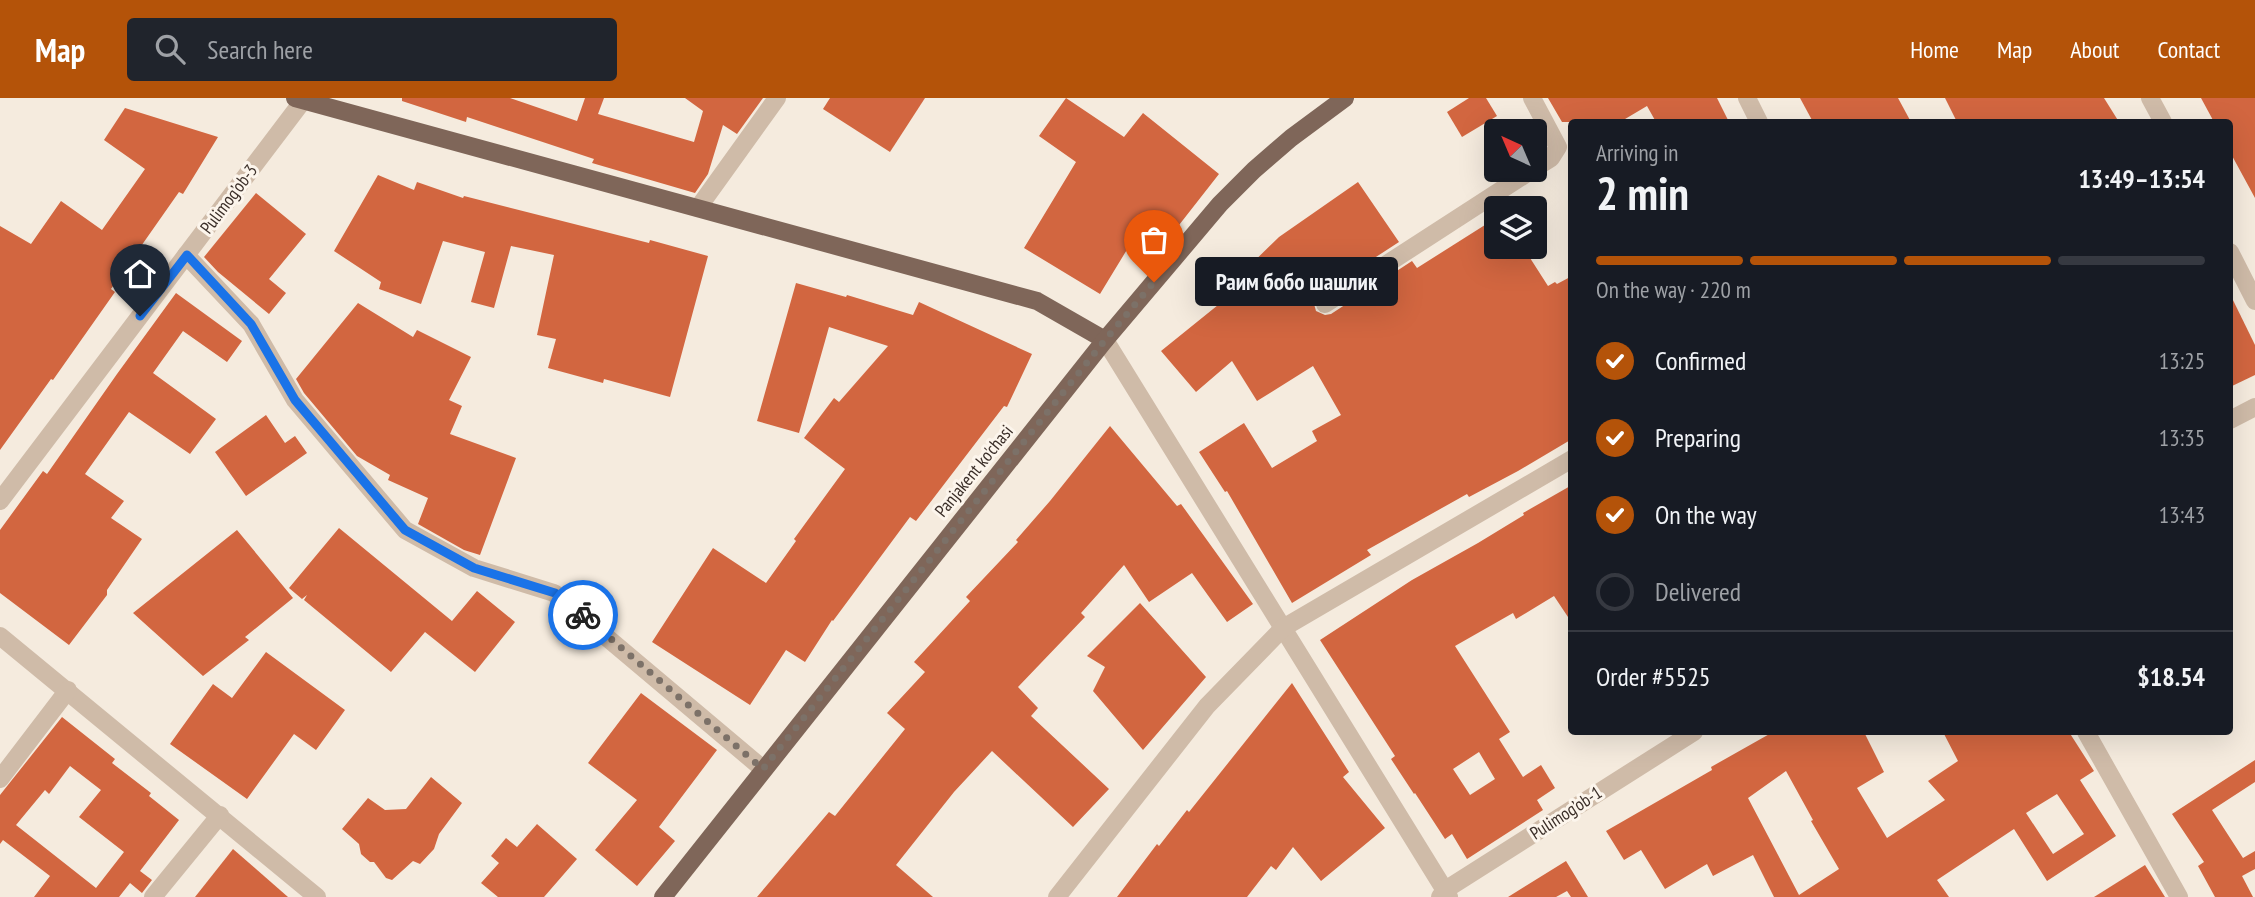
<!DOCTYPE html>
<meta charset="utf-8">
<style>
body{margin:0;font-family:"PT Sans Narrow",sans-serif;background:#20242c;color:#f1f3f6;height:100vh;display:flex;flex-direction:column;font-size:26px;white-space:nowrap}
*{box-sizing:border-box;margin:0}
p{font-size:23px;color:#9ea1a6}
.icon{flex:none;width:38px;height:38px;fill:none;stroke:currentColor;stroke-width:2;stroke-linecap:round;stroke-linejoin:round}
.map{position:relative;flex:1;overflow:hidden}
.side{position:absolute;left:1568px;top:21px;width:665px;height:616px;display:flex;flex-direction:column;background:#171b24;border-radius:7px;box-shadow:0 7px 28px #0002}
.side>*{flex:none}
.needle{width:46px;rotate:316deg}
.tools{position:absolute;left:1484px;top:21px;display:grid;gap:14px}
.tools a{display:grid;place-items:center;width:63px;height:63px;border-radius:7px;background:#171b24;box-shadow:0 7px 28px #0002;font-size:35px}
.pin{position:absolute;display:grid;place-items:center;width:60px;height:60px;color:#fff;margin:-72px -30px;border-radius:50% 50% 50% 0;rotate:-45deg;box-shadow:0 0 7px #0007}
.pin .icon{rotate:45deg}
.courier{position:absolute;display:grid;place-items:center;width:70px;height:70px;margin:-35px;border:5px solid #1a73e8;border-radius:50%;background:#fff;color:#222;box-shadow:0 2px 9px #0007}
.bubble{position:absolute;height:49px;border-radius:7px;background:#171b24;box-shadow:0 7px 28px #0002;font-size:23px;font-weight:700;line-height:49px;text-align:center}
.head em{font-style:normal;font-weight:700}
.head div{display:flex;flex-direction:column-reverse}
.head{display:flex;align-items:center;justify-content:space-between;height:119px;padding:0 28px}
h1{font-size:46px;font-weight:700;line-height:52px}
.bar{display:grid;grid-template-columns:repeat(4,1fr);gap:10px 7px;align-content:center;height:84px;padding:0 28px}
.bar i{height:9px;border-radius:5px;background:#363941}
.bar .active{background:#b45309}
.bar p{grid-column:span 4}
.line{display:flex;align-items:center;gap:18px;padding:0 28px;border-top:2px solid #363941}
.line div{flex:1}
ol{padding:0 28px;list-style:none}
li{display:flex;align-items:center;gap:21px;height:77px}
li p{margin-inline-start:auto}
li .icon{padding:7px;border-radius:50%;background:#b45309;color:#fff;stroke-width:4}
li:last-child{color:#9ea1a6}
li i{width:38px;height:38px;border:4px solid #363941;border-radius:50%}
header{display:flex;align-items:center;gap:42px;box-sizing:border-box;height:98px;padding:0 35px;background:#b45309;color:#fff}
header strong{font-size:33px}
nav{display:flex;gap:38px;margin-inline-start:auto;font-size:24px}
.search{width:490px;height:63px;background:#20242c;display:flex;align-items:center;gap:18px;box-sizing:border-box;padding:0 24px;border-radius:7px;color:#9ea1a6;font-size:26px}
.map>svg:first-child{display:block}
.building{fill:#d26640;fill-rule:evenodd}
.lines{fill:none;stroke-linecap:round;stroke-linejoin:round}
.minor{stroke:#cfbba8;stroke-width:18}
.major{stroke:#7f6659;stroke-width:18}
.done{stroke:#7c7168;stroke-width:7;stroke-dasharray:0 12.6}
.route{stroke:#1a73e8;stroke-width:9}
.labels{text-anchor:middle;stroke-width:6;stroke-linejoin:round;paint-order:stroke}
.street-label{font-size:18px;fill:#3b2f29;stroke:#fcf5ec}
</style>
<header>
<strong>Map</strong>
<div class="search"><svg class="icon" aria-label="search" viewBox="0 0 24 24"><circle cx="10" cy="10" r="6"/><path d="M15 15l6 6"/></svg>Search here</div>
<nav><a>Home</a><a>Map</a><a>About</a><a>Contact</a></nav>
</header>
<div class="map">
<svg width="2255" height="799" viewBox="0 0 2255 799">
<rect width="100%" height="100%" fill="#f5ebde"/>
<!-- building -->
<g class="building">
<polygon points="402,0 510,0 577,23 585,0 604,0 598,16 694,44 703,13 685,0 763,0 737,36 723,27 708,76 695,95 592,65 594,61 467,19 466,24 402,3"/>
<polygon points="830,0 925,0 890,54 823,11"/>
<polygon points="1066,0 1124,39 1143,15 1219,76 1172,136 1148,117 1100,196 1024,150 1076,64 1039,38"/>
<polygon points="1469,0 1486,0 1497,18 1462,39 1447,14"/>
<polygon points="1548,0 1717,0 1729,24 1656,24 1647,8 1620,24 1562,24"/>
<polygon points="1800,0 1898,0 1911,24 1813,24"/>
<polygon points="1945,0 2104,0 2119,24 1957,24"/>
<polygon points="2201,0 2255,0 2255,100 2230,54 2230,24 2214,24"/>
<polygon points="125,10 218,39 183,96 179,94 111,191 115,194 53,282 51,281 0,352 0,128 31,146 61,103 102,132 145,71 104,42"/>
<polygon points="378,77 414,92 417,84 463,100 464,98 649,145 650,142 708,158 670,299 604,281 603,285 548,270 556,241 537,237 554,157 511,148 494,210 471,204 485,154 443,143 421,206 379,191 381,184 334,153"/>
<polygon points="1358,84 1399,144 1319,196 1314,206 1316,213 1325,217 1331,216 1412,163 1417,170 1496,120 1496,149 1523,149 1548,188 1555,184 1557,186 1572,178 1572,341 1518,373 1469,399 1467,396 1367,452 1371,457 1292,505 1227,393 1225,394 1199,354 1244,325 1272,370 1317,343 1312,333 1341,317 1313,268 1257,303 1232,263 1196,294 1161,253 1249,182 1242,175 1279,139"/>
<polygon points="256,95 306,136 269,181 286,195 269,216 218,174 204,159"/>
<polygon points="796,185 846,199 847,197 913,217 919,204 1032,256 1007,309 1004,308 916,423 910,419 833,523 832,522 805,564 786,552 750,607 652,544 713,450 766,485 796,443 794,441 845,371 804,340 834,300 839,304 888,248 829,229 799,335 757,323"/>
<polygon points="176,195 242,243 227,264 183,233 153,275 216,321 190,356 129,314 85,376 124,403 111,420 142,441 107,492 107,497 69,547 0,495 0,432 43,373 47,376 117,276"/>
<polygon points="2230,196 2255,247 2255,277 2230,289"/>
<polygon points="358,205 413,239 417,232 471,259 449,302 462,308 450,336 516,360 480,457 464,452 418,426 428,400 388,382 390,377 357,358 304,295 296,281"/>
<polygon points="266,317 285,345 295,338 307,355 246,398 215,354"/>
<polygon points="1110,328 1177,408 1181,406 1253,506 1227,524 1192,475 1149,504 1124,467 1081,515 1085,519 1018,589 1038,610 1031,618 1109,691 1073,729 992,653 954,694 896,767 933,799 757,799 829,714 835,718 905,631 887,615 925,574 914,564 970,503 966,499 1018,444 1016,442 1050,403"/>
<path d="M1572 387V525L1554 498 1516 521 1513 515 1455 548 1510 634 1499 641 1523 679 1541 667 1555 690 1537 702 1543 712 1467 761 1452 736 1445 741 1415 695 1414 696 1391 661 1395 658 1320 542 1412 482 1478 445 1524 417 1523 415ZM1479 654 1495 681 1470 697 1453 671Z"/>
<polygon points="339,430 452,523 477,493 515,524 475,574 425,534 391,574 304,502 307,497 302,501 289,490"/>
<polygon points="237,432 293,500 245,539 249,542 203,578 133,515"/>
<polygon points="1140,505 1206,579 1143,652 1093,593 1105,569 1087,558"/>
<polygon points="266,554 345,612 316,652 294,636 247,701 170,646 213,586 232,600"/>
<polygon points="1292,585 1349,674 1343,679 1385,730 1321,783 1293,749 1276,772 1271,768 1247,799 1117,799 1157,746 1159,748 1187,712 1189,714"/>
<polygon points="641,595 717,652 659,729 675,743 637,788 595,752 637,702 588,665"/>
<path d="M62 619 115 661 112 665 151 695 149 698 179 722 140 773 152 782 142 795 130 785 119 799H34L50 778 3 742 0 746V697ZM70 668 101 692 79 719 124 754 96 790 16 727 45 692 49 696Z"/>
<path d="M1773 634H1864L1884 674 1857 690 1887 740 1945 702 1928 683 1958 663 1943 634H2069L2094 673 2080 682 2116 738 2047 783 2014 731 1937 782 1949 799H1774L1753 757 1713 778 1707 766 1665 791 1641 752 1624 762 1606 733 1712 672 1711 669ZM1786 673 1813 722 1811 723 1839 771 1799 797 1748 700ZM2057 696 2084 736 2053 756 2026 715Z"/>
<polygon points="2255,662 2255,684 2212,712 2243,760 2255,753 2255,771 2242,778 2253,799 2215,799 2198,768 2204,764 2172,716"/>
<polygon points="431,679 462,705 439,736 434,751 420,766 413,763 392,782 386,780 374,764 370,764 361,756 359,746 342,731 368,700 385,712 406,711"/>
<polygon points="537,726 577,761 544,799 498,799 481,785 499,765 491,758 506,740 517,749"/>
<polygon points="233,751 288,799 195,799"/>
<polygon points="1566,763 1588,799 1571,799 1567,793 1556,799 1508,799"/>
<polygon points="2145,767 2165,799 2094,799"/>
</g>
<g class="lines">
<!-- minor -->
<g class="minor">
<polyline points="1532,0 1558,49 1551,60 1535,70"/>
<polyline points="1747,0 1759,24"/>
<polyline points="2150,0 2163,24"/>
<polyline points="698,110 777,0"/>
<polyline points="2230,154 2255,203"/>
<polyline points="186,157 251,226 295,302 405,432 474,470 554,495 763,671"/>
<polyline points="1325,206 1532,72"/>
<polyline points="1105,242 1449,799"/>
<polyline points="2230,322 2255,309"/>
<polyline points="0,403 305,0"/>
<polyline points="0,538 317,799"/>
<polyline points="2086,634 2179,799"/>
<polyline points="0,681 68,592"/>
<polyline points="153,799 220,717"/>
<polyline points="1057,799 1207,608 1283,530 1572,361"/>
<polyline points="1440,799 1445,792 1694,634"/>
</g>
<!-- major -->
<g class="major">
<polyline points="295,0 1037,203 1105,242"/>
<polyline points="663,799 1105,242 1220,106 1254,72 1291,40 1345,0"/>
</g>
</g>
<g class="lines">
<!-- done -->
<polyline class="done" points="583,517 763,671 1105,242 1154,184"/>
<!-- route -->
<polyline class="route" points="140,218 187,157 251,226 295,302 405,432 474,470 555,495 583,517"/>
</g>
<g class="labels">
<!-- street labels -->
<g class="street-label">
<text transform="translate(229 101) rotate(-53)" y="6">Pulimog’ob-3</text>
<text transform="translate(974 373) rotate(-51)" y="6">Panjakent ko'chasi</text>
<text transform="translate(1566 715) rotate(-33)" y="6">Pulimog’ob-1</text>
</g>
</g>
</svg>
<div class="tools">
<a><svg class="needle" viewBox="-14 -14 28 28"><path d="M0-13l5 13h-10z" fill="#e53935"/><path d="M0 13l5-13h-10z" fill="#9ea1a6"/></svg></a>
<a><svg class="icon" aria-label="layers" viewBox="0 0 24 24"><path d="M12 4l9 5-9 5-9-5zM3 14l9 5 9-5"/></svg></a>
</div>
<div class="pin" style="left:1154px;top:184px;background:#ea580c"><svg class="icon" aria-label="bag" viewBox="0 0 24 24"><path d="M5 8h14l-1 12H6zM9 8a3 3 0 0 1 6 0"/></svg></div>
<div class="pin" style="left:140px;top:218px;background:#1f2937"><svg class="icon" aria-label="home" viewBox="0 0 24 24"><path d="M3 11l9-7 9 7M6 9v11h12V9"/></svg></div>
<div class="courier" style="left:583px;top:517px"><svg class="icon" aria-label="bike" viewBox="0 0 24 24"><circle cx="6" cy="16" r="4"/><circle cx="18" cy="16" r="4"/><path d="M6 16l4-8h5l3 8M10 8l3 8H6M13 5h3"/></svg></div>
<div class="bubble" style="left:1195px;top:159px;width:203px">Раим бобо шашлик</div>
<section class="side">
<div class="head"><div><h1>2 min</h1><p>Arriving in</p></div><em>13:49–13:54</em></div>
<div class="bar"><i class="active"></i><i class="active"></i><i class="active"></i><i></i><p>On the way · 220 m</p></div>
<ol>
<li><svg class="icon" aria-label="check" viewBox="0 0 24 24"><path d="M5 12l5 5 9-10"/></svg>Confirmed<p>13:25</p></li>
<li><svg class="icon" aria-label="check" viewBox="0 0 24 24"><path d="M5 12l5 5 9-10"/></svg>Preparing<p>13:35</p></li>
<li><svg class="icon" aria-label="check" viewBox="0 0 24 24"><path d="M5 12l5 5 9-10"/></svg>On the way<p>13:43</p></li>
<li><i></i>Delivered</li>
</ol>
<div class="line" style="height:91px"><div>Order #5525</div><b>$18.54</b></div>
</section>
</div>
